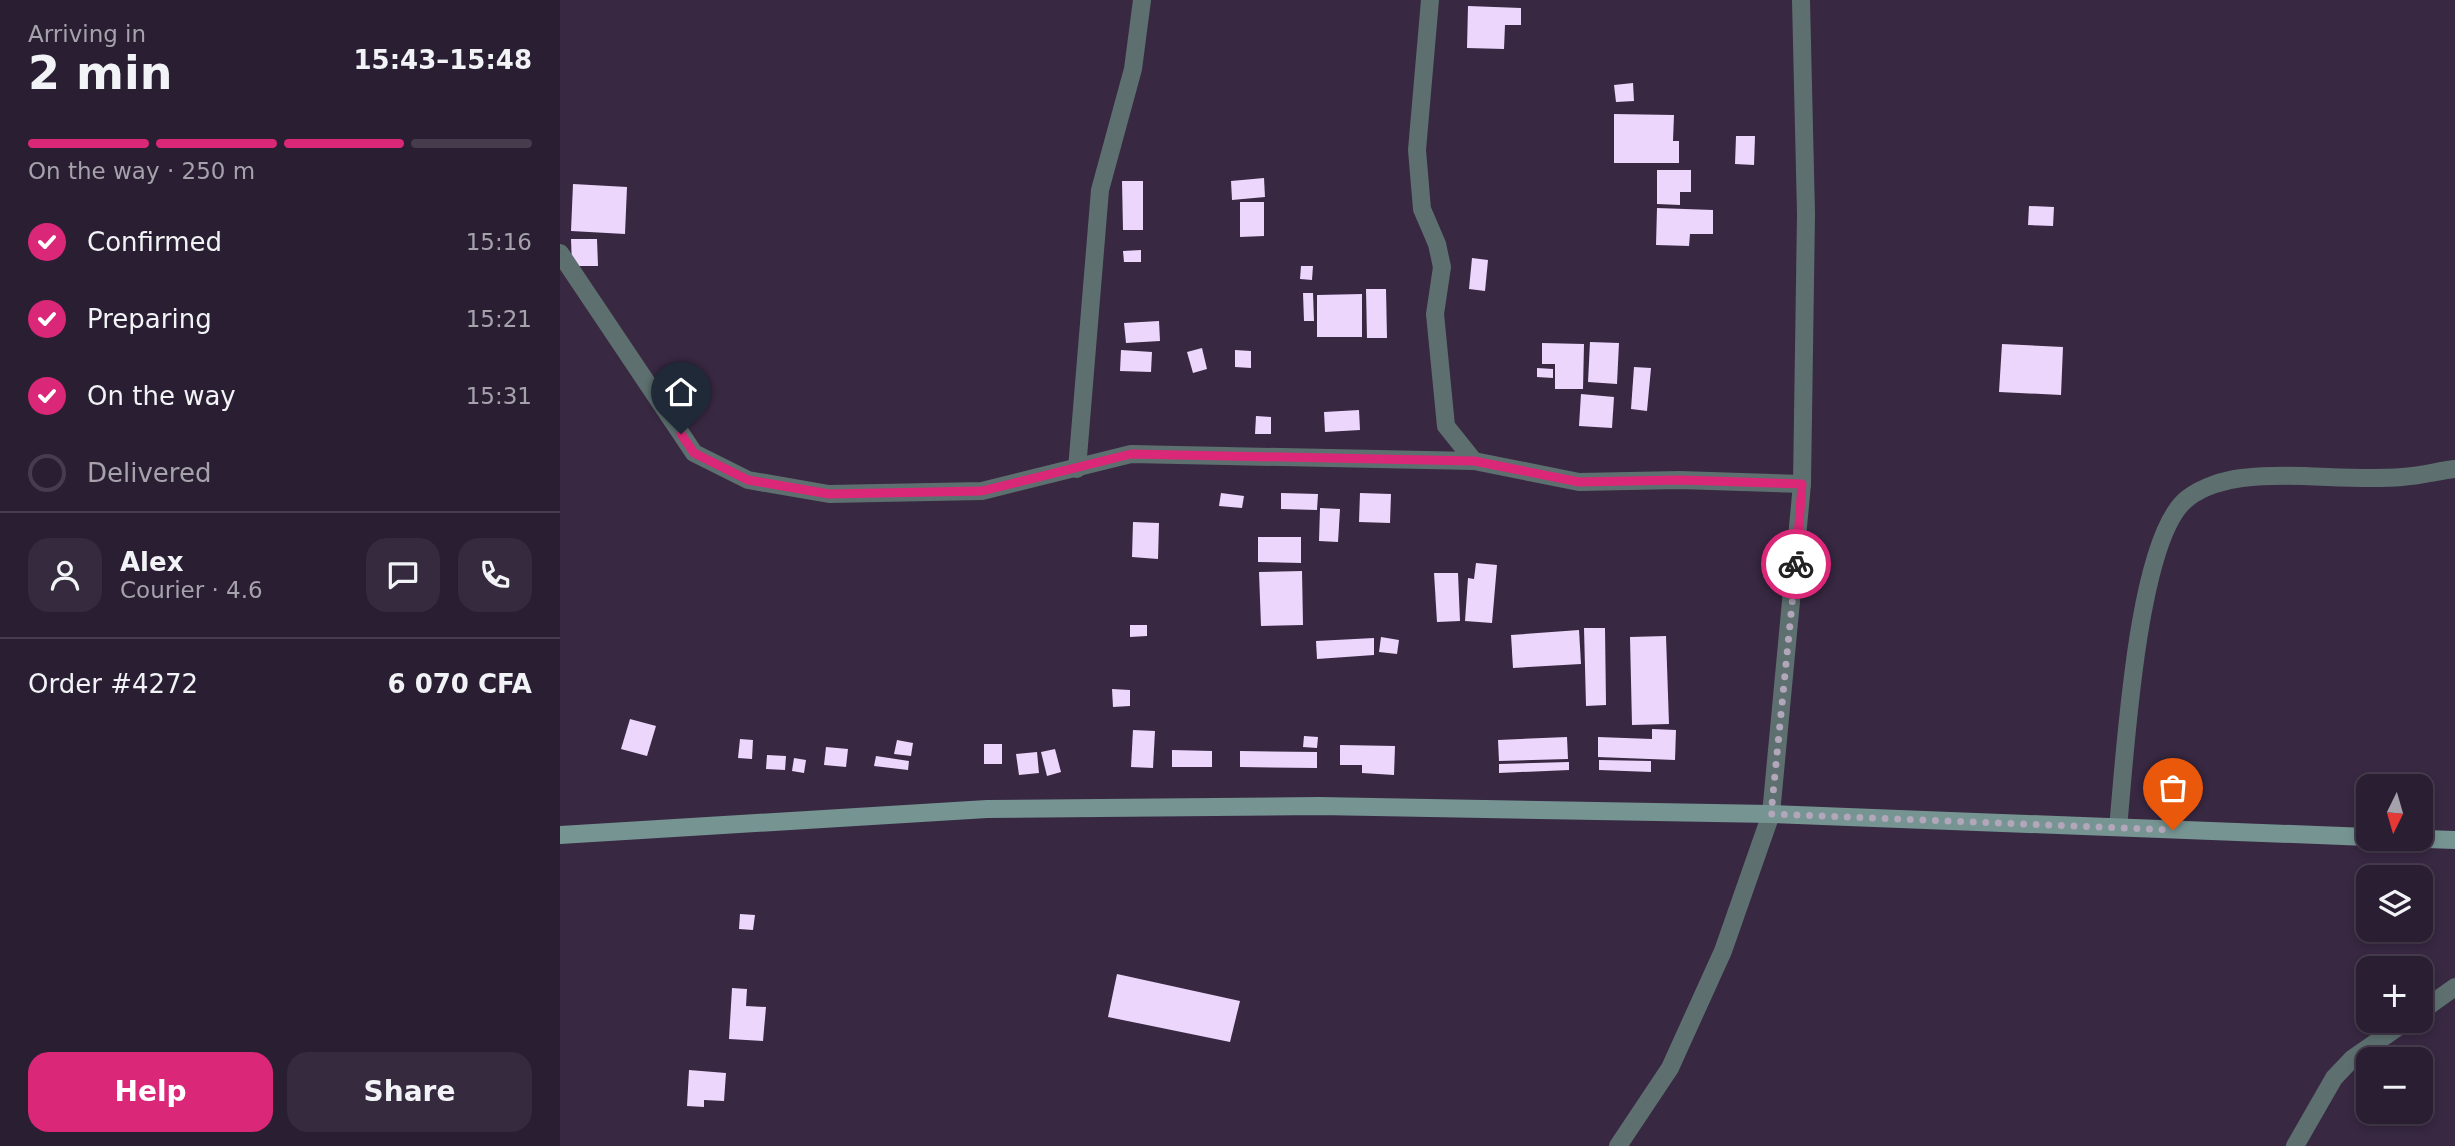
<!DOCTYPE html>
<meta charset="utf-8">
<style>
body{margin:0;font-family:"DejaVu Sans",sans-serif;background:#362b3e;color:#f1f3f6;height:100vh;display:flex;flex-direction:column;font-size:26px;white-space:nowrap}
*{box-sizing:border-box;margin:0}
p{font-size:23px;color:#a5a2ac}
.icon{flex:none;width:38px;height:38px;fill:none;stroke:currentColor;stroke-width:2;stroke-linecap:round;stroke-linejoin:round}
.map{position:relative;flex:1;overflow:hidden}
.drawer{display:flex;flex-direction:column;background:#2a1e32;width:560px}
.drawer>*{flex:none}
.needle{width:46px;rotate:185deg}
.fabs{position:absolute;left:1796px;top:774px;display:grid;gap:14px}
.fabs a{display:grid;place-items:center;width:77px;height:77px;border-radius:14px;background:#2a1e32;box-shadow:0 4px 10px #0003,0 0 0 2px #463c4d;font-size:35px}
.pin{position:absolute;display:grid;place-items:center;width:60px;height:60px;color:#fff;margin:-72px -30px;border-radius:50% 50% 50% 0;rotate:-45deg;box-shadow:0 0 7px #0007}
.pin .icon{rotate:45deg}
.courier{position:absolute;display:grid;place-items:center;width:70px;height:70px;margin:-35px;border:5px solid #db2777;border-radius:50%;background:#fff;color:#222;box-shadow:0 2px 9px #0007}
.headline em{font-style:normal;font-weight:700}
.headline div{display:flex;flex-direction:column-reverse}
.headline{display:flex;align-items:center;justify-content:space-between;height:119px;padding:0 28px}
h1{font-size:46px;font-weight:700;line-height:52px}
.bar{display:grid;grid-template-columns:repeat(4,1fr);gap:10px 7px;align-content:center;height:84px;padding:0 28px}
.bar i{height:9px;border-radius:5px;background:#463c4d}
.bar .current{background:#db2777}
.bar p{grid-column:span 4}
.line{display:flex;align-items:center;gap:18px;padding:0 28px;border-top:2px solid #463c4d}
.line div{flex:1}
.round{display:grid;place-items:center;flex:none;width:74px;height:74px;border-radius:21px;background:#362b3e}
ol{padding:0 28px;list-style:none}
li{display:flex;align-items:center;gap:21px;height:77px}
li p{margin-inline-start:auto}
li .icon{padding:7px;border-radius:50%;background:#db2777;color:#fff;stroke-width:4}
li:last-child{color:#a5a2ac}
li i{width:38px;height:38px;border:4px solid #463c4d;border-radius:50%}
.action{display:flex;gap:14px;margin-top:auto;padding:14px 28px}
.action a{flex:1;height:80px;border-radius:21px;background:#db2777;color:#fff;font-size:28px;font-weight:700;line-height:80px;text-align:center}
.action a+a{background:#362b3e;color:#f1f3f6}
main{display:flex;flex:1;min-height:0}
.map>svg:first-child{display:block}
.building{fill:#ecd6fb}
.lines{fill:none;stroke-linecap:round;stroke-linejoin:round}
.street{stroke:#5d706f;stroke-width:18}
.secondary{stroke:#759492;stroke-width:18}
.done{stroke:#b2a6ba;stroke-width:7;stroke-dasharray:0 12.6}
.route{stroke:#db2777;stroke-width:9}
</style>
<main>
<section class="drawer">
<div class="headline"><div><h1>2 min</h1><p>Arriving in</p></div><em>15:43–15:48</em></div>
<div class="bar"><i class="current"></i><i class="current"></i><i class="current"></i><i></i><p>On the way · 250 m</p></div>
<ol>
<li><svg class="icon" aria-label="check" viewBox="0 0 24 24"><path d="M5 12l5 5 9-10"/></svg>Confirmed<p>15:16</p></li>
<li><svg class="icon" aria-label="check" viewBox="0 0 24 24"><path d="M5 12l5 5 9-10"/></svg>Preparing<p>15:21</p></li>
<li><svg class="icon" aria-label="check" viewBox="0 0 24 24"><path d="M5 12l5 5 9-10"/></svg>On the way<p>15:31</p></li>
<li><i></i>Delivered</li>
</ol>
<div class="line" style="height:126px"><a class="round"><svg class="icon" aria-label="person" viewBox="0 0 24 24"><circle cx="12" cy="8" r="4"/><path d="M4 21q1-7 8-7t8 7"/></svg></a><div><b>Alex</b><p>Courier · 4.6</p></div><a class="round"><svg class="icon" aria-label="chat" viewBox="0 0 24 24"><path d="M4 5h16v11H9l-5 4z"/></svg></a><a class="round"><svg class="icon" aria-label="phone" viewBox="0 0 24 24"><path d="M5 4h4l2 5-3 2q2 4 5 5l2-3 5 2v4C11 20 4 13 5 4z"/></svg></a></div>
<div class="line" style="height:91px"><div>Order #4272</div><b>6 070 CFA</b></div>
<div class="action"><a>Help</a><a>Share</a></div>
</section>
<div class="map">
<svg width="1895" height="1146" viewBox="0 0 1895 1146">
<rect width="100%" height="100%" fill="#382842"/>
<!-- building -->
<g class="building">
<polygon points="908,6 961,8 961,25 945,25 944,49 907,48"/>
<polygon points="1073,83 1074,101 1056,102 1054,85"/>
<polygon points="1054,114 1114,115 1113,141 1119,141 1119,163 1054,163"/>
<polygon points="1176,136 1195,136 1194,165 1175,164"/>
<polygon points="1097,170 1131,170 1131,192 1120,192 1120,205 1097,204"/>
<polygon points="704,178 705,197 672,200 671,181"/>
<polygon points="562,181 583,181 583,230 563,230"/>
<polygon points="13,184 67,187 65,234 11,231"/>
<polygon points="680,202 704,202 704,236 680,237"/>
<polygon points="1469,206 1494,207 1493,226 1468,225"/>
<polygon points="1097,208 1153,210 1153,234 1130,234 1129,246 1096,245"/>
<polygon points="11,239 37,239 38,266 12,266"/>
<polygon points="581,250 581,262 564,262 563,251"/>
<polygon points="912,258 928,260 925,291 909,289"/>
<polygon points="741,266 753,266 752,280 740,279"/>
<polygon points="806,289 826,289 827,338 807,338"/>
<polygon points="743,293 753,293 754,321 744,321"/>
<polygon points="802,294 802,337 757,337 757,295"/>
<polygon points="599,321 600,341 566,343 564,323"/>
<polygon points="1030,342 1059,343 1057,384 1028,382"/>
<polygon points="982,343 1024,344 1023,389 995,389 995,364 982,364"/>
<polygon points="1442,344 1503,347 1501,395 1439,392"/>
<polygon points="642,348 647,369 633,373 627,352"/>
<polygon points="561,350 592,352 591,372 560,371"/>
<polygon points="675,350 691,351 691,368 675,367"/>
<polygon points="1074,367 1091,368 1087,411 1071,409"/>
<polygon points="977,368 993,369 993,378 977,377"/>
<polygon points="1021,394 1054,397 1052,428 1019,426"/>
<polygon points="799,410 800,430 765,432 764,412"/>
<polygon points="696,416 711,417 711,434 695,434"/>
<polygon points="661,493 684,496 682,508 659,506"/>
<polygon points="721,493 758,494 757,510 721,509"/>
<polygon points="800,493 831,494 830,523 799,522"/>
<polygon points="760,508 780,509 778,542 759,541"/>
<polygon points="573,522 599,523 598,559 572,557"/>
<polygon points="698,537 741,537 741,563 698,562"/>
<polygon points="916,563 937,565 932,623 905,621 908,578 914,579"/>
<polygon points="742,571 743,625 701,626 699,572"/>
<polygon points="874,573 898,573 900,621 877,622"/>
<polygon points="570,625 587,625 587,636 570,637"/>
<polygon points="1024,628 1045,628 1046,705 1026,706"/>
<polygon points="1019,630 1021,664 953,668 951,635"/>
<polygon points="1106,636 1109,724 1072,725 1070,637"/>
<polygon points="821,637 839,640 837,654 819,652"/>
<polygon points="814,638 814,655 757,659 756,641"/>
<polygon points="552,689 570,690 570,706 553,707"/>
<polygon points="70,719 96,726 87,756 61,749"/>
<polygon points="1092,729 1116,730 1115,760 1038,757 1038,737 1092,739"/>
<polygon points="573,730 595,731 593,768 571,767"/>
<polygon points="744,736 758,737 757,748 743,747"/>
<polygon points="1007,737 1008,759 939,761 938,740"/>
<polygon points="180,739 193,740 192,759 178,758"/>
<polygon points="337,740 353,743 351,756 334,754"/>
<rect x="424" y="744" width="18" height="20"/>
<polygon points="780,745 835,746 834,775 802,773 802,765 780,765"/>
<polygon points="266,747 288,749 286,767 264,765"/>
<polygon points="495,749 501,772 487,776 481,752"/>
<polygon points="612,750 652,751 652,767 612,767"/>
<polygon points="680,751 757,752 757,768 680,767"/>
<polygon points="477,752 479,773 459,775 456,754"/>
<polygon points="207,755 226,756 225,770 206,769"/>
<polygon points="316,756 349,761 348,770 314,766"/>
<polygon points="234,758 246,760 244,773 232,771"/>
<polygon points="1039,760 1091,761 1091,772 1039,770"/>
<polygon points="1009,762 1009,770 939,773 939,764"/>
<polygon points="180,914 195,915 193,930 179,929"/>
<polygon points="557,974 680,1001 670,1042 548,1017"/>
<polygon points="172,988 187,989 186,1006 206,1007 203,1041 169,1039"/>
<polygon points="129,1070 166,1073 164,1101 144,1100 144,1107 127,1106"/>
</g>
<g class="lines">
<!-- street -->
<g class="street">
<polyline points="870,0 857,150 862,209 877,244 882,267 875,314 886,426 914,461 1019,482 1120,480 1242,484"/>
<polyline points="0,253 134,453 188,480 269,494 422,491 571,454 914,461"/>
<polyline points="517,469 540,190 573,69 582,0"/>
<path d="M1558 827C1565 761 1576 536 1628 498 1642 487 1664 480 1682 478 1735 472 1789 481 1842 477 1860 476 1878 471 1895 469"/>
<polyline points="1860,1012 1895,987"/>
<polyline points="1058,1146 1110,1068 1163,951 1211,814 1242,484 1246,214 1241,0"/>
<polyline points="1735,1146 1774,1078 1792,1059 1848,1020"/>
</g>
<!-- secondary -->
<g class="secondary">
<polyline points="0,835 427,809 759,806 1211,814 1808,837"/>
<polyline points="1837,838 1895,840"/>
</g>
</g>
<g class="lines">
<!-- done -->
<polyline class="done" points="1236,564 1211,814 1613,830"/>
<!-- route -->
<polyline class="route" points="121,434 134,453 188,480 269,494 422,491 571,454 914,461 1019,482 1120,480 1242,484 1236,564"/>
</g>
</svg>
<div class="fabs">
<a><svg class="needle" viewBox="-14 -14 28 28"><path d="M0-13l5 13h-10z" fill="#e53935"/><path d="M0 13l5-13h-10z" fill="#a5a2ac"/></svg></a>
<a><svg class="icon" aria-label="layers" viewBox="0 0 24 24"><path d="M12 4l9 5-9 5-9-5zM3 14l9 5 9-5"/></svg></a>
<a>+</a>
<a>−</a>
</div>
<div class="pin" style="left:1613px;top:830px;background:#ea580c"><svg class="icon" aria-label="bag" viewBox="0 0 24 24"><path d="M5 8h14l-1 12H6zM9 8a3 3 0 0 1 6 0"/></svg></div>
<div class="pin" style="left:121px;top:434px;background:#1f2937"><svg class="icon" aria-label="home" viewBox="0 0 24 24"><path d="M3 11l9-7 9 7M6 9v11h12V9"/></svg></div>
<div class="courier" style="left:1236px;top:564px"><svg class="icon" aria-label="bike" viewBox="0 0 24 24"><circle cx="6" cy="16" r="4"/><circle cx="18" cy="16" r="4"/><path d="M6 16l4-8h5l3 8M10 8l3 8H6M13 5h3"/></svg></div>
</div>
</main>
